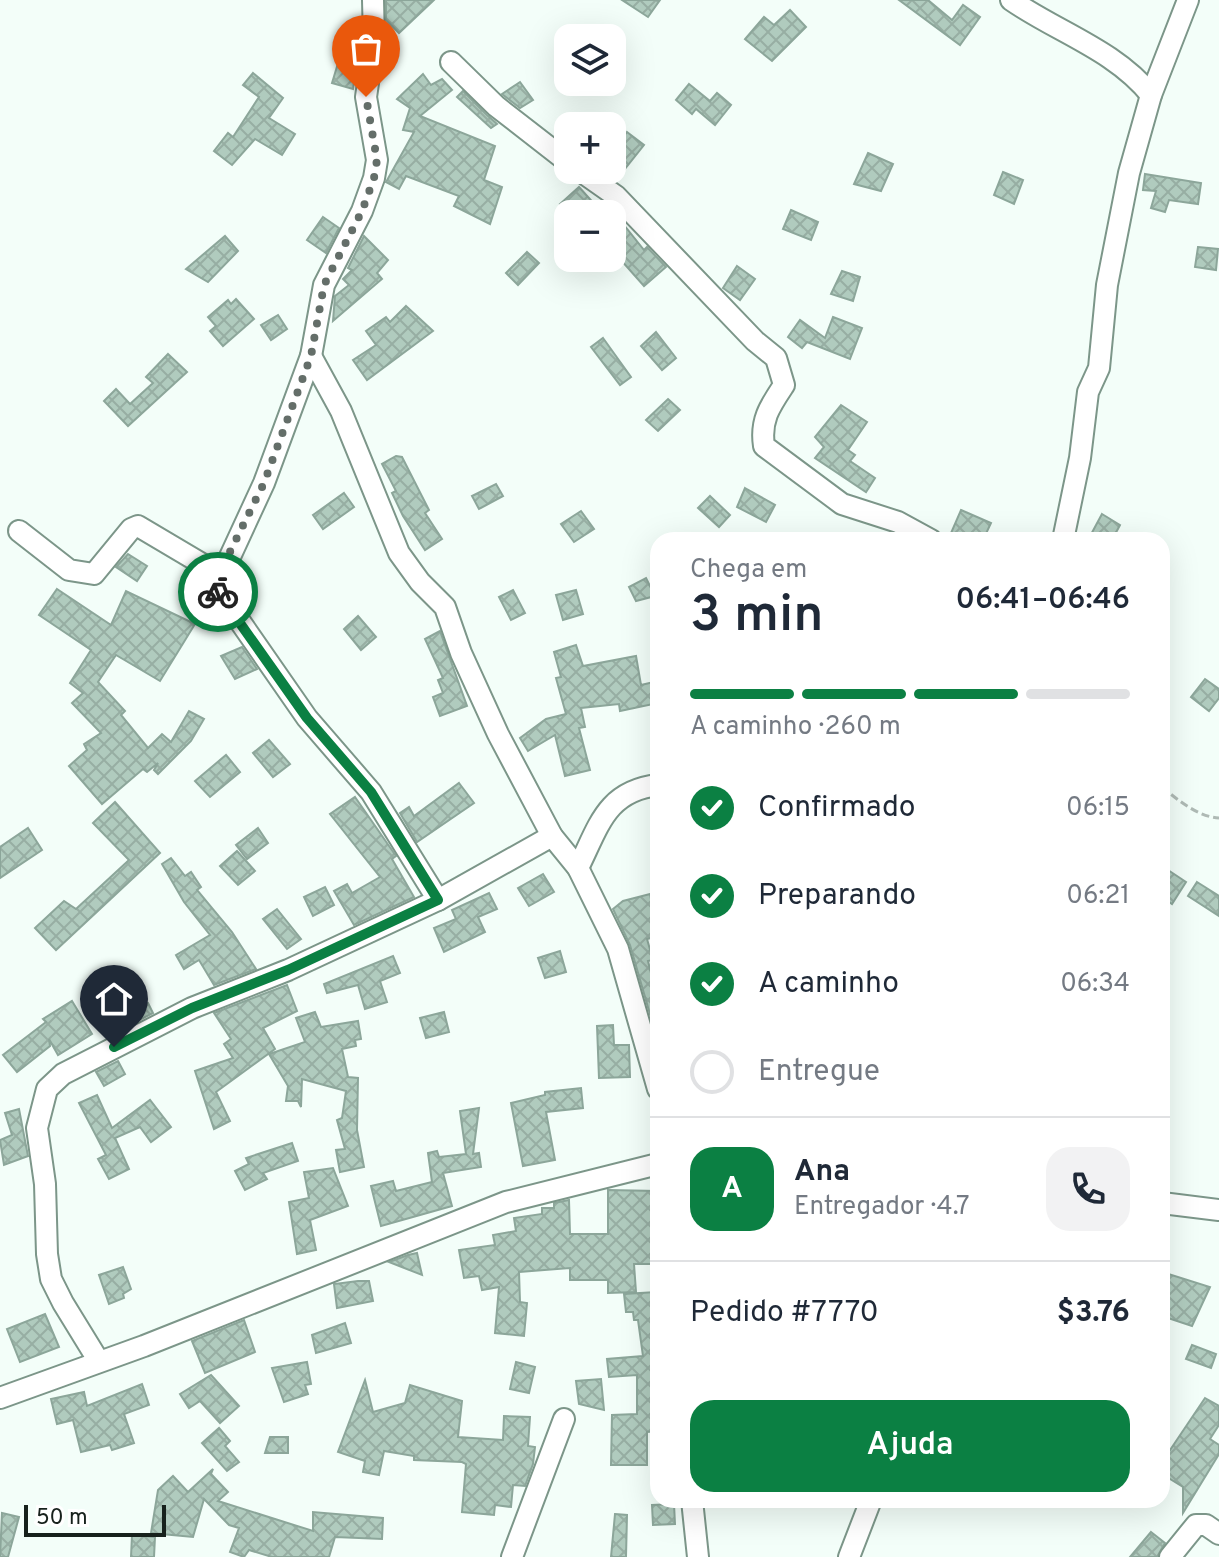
<!DOCTYPE html>
<html lang="pt">
<meta charset="utf-8">
<style>
body{margin:0;font-family:Overpass,sans-serif;background:#f2f2f3;color:#1f2937;height:100vh;display:flex;flex-direction:column;font-size:30px;white-space:nowrap}
*{box-sizing:border-box;margin:0}
p{font-size:26px;color:#747a83}
.icon{flex:none;width:44px;height:44px;fill:none;stroke:currentColor;stroke-width:2;stroke-linecap:round;stroke-linejoin:round}
.map{position:relative;flex:1;overflow:hidden}
.drawer{position:absolute;left:650px;top:532px;width:520px;height:976px;display:flex;flex-direction:column;background:#fff;border-radius:24px;box-shadow:0 8px 32px #0002}
.drawer>*{flex:none}
.tools{position:absolute;left:554px;top:24px;display:grid;gap:16px}
.tools a{display:grid;place-items:center;width:72px;height:72px;border-radius:16px;background:#fff;box-shadow:0 8px 32px #0002;font-size:40px}
.scale{position:absolute;left:24px;bottom:20px;width:142px;box-sizing:border-box;padding-left:8px;border:4px solid #17211c;border-top:0;font-size:22px;line-height:28px;white-space:nowrap;color:#17211c;-webkit-text-stroke:6px #fff;paint-order:stroke}
.pin{position:absolute;display:grid;place-items:center;width:68px;height:68px;color:#fff;margin:-82px -34px;border-radius:50% 50% 50% 0;rotate:-45deg;box-shadow:0 0 8px #0007}
.pin .icon{rotate:45deg}
.courier{position:absolute;display:grid;place-items:center;width:80px;height:80px;margin:-40px;border:6px solid #0b8043;border-radius:50%;background:#fff;color:#222;box-shadow:0 2px 10px #0007}
.head em{font-style:normal;font-weight:600}
.head div{display:flex;flex-direction:column-reverse}
.head{display:flex;align-items:center;justify-content:space-between;height:136px;padding:0 40px}
h1{font-size:52px;font-weight:600;line-height:60px}
.bar{display:grid;grid-template-columns:repeat(4,1fr);gap:12px 8px;align-content:center;height:96px;padding:0 40px}
.bar i{height:10px;border-radius:6px;background:#e0e1e3}
.bar .current{background:#0b8043}
.bar p{grid-column:span 4}
.line{display:flex;align-items:center;gap:20px;padding:0 40px;border-top:2px solid #e0e1e3}
.line div{flex:1}
.round{display:grid;place-items:center;flex:none;width:84px;height:84px;border-radius:24px;background:#f2f2f3}
ol{padding:0 40px;list-style:none}
li{display:flex;align-items:center;gap:24px;height:88px}
li p{margin-inline-start:auto}
li .icon{padding:8px;border-radius:50%;background:#0b8043;color:#fff;stroke-width:4}
li:last-child{color:#747a83}
li i{width:44px;height:44px;border:4px solid #e0e1e3;border-radius:50%}
.action{display:flex;gap:16px;margin-top:auto;padding:16px 40px}
.action a{flex:1;height:92px;border-radius:24px;background:#0b8043;color:#fff;font-size:32px;font-weight:600;line-height:92px;text-align:center}
.map>svg:first-child{display:block}
.building{fill:url(#building-cross-hatch);stroke:#8ca69a;stroke-width:2}
.lines{fill:none;stroke-linecap:round;stroke-linejoin:round}
.minor-casing{stroke:#7c9689;stroke-width:24}
.path{stroke:#afbab5;stroke-width:3;stroke-dasharray:8 4;stroke-linecap:butt}
.minor{stroke:#fff;stroke-width:20}
.done{stroke:#646e69;stroke-width:8;stroke-dasharray:0 14.4}
.route{stroke:#0b8043;stroke-width:10}
</style>
<div class="map">
<svg width="1219" height="1557" viewBox="0 0 1219 1557">
<defs>
<pattern id="building-cross-hatch" width="8" height="8" patternUnits="userSpaceOnUse" patternTransform="scale(2)"><rect width="8" height="8" fill="#b0cbbe"/><path d="M0 0l8 8M0 8l8-8" fill="none" stroke="#97aea3"/></pattern>
</defs>
<rect width="100%" height="100%" fill="#f3fef9"/>
<!-- building -->
<g class="building">
<polygon points="386,0 434,0 399,33 386,20"/>
<polygon points="622,0 660,0 648,17"/>
<polygon points="899,0 928,0 952,20 963,5 980,17 960,45"/>
<polygon points="790,10 806,27 772,61 745,39 764,17 774,25"/>
<polygon points="349,27 361,31 353,89 332,83"/>
<polygon points="253,73 283,98 269,118 295,134 282,155 255,139 232,165 214,151 228,133 233,137 259,97 243,85"/>
<polygon points="423,74 431,85 442,79 452,90 420,116 495,146 484,180 502,187 490,224 454,206 459,196 406,176 399,189 386,182 414,132 403,130 410,108 397,99"/>
<polygon points="520,82 533,100 520,108 502,94"/>
<polygon points="689,84 710,101 717,93 731,105 715,125 696,109 692,114 676,100"/>
<polygon points="463,91 487,115 497,124 491,128 457,97"/>
<polygon points="627,132 644,145 616,180 612,177 612,150"/>
<polygon points="868,153 893,164 881,191 854,184"/>
<polygon points="1003,172 1023,180 1014,204 994,195"/>
<polygon points="1145,174 1201,183 1198,204 1169,200 1165,212 1151,208 1156,191 1143,190"/>
<polygon points="579,187 597,207 589,214 569,214 560,204"/>
<polygon points="791,210 818,222 811,240 783,229"/>
<polygon points="323,217 339,228 326,253 307,240"/>
<polygon points="624,225 644,250 647,247 666,267 644,286 612,250 612,235"/>
<polygon points="225,236 238,251 208,282 186,269"/>
<polygon points="364,236 388,260 377,273 382,279 333,321 335,296 349,285 343,279 352,270 348,268"/>
<polygon points="1198,247 1218,249 1216,270 1195,267"/>
<polygon points="527,252 539,263 518,285 506,273"/>
<polygon points="737,266 755,279 740,300 723,288"/>
<polygon points="842,271 860,277 853,301 831,294"/>
<polygon points="236,299 254,319 223,346 210,331 216,326 208,317 228,300 231,304"/>
<polygon points="406,306 433,331 367,380 353,360 376,345 366,331 386,317 390,322"/>
<polygon points="278,315 287,329 271,340 261,325"/>
<polygon points="833,317 862,328 850,359 807,342 802,348 788,337 800,320 825,338"/>
<polygon points="656,332 676,358 662,370 641,346"/>
<polygon points="603,338 631,377 620,385 591,347"/>
<polygon points="168,354 187,372 128,426 104,401 116,389 130,404 153,383 146,377"/>
<polygon points="668,399 680,410 658,431 646,420"/>
<polygon points="841,405 867,422 848,450 855,455 850,461 875,478 866,492 815,458 824,447 815,437"/>
<polygon points="396,456 402,457 429,510 425,513 442,539 425,550 403,516 392,493 396,491 382,464"/>
<polygon points="496,484 503,496 479,509 472,496"/>
<polygon points="745,488 775,505 766,522 737,507"/>
<polygon points="344,493 354,507 323,529 313,515"/>
<polygon points="710,496 730,515 719,527 698,508"/>
<polygon points="961,510 991,523 983,540 948,540"/>
<polygon points="581,511 594,529 574,542 561,524"/>
<polygon points="1102,514 1120,525 1112,540 1088,540"/>
<polygon points="128,554 147,566 137,581 116,567"/>
<polygon points="646,578 655,596 636,601 629,587"/>
<polygon points="57,589 111,625 126,591 195,624 160,681 116,655 98,682 125,711 121,715 148,748 162,734 171,742 189,711 204,719 191,741 158,774 154,770 158,763 147,772 143,769 102,804 69,766 87,750 84,744 101,733 72,703 83,693 70,683 91,650 39,615"/>
<polygon points="513,590 525,613 511,620 499,597"/>
<polygon points="576,590 583,614 563,620 556,595"/>
<polygon points="358,616 376,637 361,650 344,629"/>
<polygon points="440,631 467,706 440,716 433,697 443,693 438,680 443,678 425,639"/>
<polygon points="576,645 583,666 636,656 641,685 658,681 658,703 620,711 619,704 581,708 585,727 579,728 590,770 565,776 555,735 528,751 520,738 546,719 566,714 556,678 561,677 554,652"/>
<polygon points="242,647 257,669 235,679 221,656"/>
<polygon points="1205,679 1219,689 1219,698 1209,711 1191,697"/>
<polygon points="269,740 290,764 273,777 253,753"/>
<polygon points="226,755 240,772 210,797 195,781"/>
<polygon points="459,783 474,803 417,842 400,813 409,807 414,816"/>
<polygon points="355,797 396,856 392,859 414,897 354,925 334,891 347,884 352,893 380,877 330,814"/>
<polygon points="115,802 160,853 56,950 35,928 64,901 76,909 129,860 93,823"/>
<polygon points="28,828 42,850 0,878 0,847"/>
<polygon points="258,828 268,843 247,859 236,845"/>
<polygon points="237,851 255,871 238,885 220,866"/>
<polygon points="171,858 185,876 191,872 201,887 197,890 232,932 256,969 214,985 199,960 184,969 176,955 210,935 184,902 162,864"/>
<polygon points="1168,870 1186,882 1172,904 1162,897 1162,879"/>
<polygon points="543,874 554,892 529,906 518,888"/>
<polygon points="1197,882 1219,896 1219,916 1188,896"/>
<polygon points="325,887 334,905 313,916 304,897"/>
<polygon points="489,893 497,909 478,917 485,932 444,952 434,928 456,919 452,910"/>
<polygon points="650,894 658,936 647,939 653,960 648,961 658,1001 658,1042 630,945 613,909 623,901"/>
<polygon points="277,909 301,939 287,949 263,919"/>
<polygon points="560,951 566,972 545,978 538,958"/>
<polygon points="393,956 400,973 380,981 387,1002 365,1009 358,985 327,993 324,984"/>
<polygon points="287,985 297,1011 263,1028 275,1049 216,1092 230,1121 214,1129 195,1071 233,1058 224,1044 231,1039 214,1013"/>
<polygon points="72,1001 92,1034 58,1055 49,1039 50,1046 17,1072 3,1055 46,1022 43,1019"/>
<polygon points="148,1003 153,1013 126,1027 121,1017"/>
<polygon points="315,1012 321,1027 358,1021 361,1039 355,1040 356,1046 342,1049 348,1077 358,1078 357,1130 364,1167 340,1172 336,1150 345,1149 337,1120 342,1118 346,1091 302,1079 301,1107 298,1101 286,1101 288,1086 269,1054 305,1042 296,1018"/>
<polygon points="444,1012 449,1032 426,1038 420,1018"/>
<polygon points="613,1025 614,1045 629,1045 630,1077 599,1078 597,1026"/>
<polygon points="118,1061 125,1074 104,1086 96,1072"/>
<polygon points="581,1088 583,1108 546,1112 555,1160 523,1166 511,1103 545,1095 545,1092"/>
<polygon points="97,1095 112,1128 150,1100 171,1127 151,1142 140,1127 115,1138 129,1169 109,1179 98,1159 106,1155 79,1103"/>
<polygon points="479,1108 473,1154 479,1153 481,1167 443,1173 452,1206 381,1226 371,1186 393,1181 396,1191 432,1182 428,1153 437,1151 439,1157 466,1154 460,1111"/>
<polygon points="19,1109 28,1156 4,1165 0,1140 12,1135 5,1113"/>
<polygon points="292,1143 298,1161 263,1173 267,1179 245,1190 235,1171 249,1164 246,1158"/>
<polygon points="333,1168 348,1206 310,1220 316,1250 297,1254 289,1202 309,1198 304,1172"/>
<polygon points="608,1190 657,1191 658,1264 634,1264 636,1292 608,1293 608,1280 570,1280 570,1268 519,1272 520,1302 527,1303 524,1336 495,1333 499,1287 482,1290 479,1276 464,1278 459,1250 495,1245 493,1235 516,1231 514,1218 542,1214 542,1208 554,1208 554,1203 569,1200 570,1234 608,1234"/>
<polygon points="417,1253 422,1275 389,1262 408,1255"/>
<polygon points="123,1267 131,1289 123,1294 124,1298 109,1304 99,1275"/>
<polygon points="1162,1272 1210,1287 1192,1326 1162,1316"/>
<polygon points="358,1281 369,1281 373,1301 337,1308 334,1284"/>
<polygon points="656,1292 658,1431 647,1432 647,1465 611,1465 612,1415 637,1414 637,1375 609,1377 607,1359 643,1356 638,1320 634,1320 633,1312 626,1312 624,1294"/>
<polygon points="45,1314 59,1347 20,1362 7,1329"/>
<polygon points="244,1320 255,1352 205,1373 192,1341"/>
<polygon points="345,1323 351,1343 316,1353 312,1335"/>
<polygon points="1192,1345 1216,1354 1211,1368 1186,1359"/>
<polygon points="307,1362 311,1384 305,1385 308,1394 284,1402 272,1368"/>
<polygon points="516,1362 535,1367 529,1393 510,1389"/>
<polygon points="211,1375 239,1406 220,1423 200,1401 189,1408 180,1394"/>
<polygon points="601,1379 604,1410 579,1404 576,1381"/>
<polygon points="365,1380 373,1412 405,1403 410,1385 462,1401 458,1437 503,1440 504,1416 530,1417 528,1446 535,1447 533,1464 525,1486 513,1485 511,1507 495,1505 494,1515 462,1512 466,1464 462,1462 414,1460 414,1456 384,1451 379,1475 363,1472 365,1461 338,1452"/>
<polygon points="142,1384 149,1405 124,1414 134,1443 112,1450 110,1445 81,1452 73,1420 57,1424 51,1399 84,1392 87,1406"/>
<polygon points="1205,1398 1219,1406 1219,1425 1210,1439 1219,1445 1219,1454 1183,1513 1183,1487 1162,1474 1162,1462"/>
<polygon points="219,1428 230,1441 225,1446 239,1462 227,1471 202,1443"/>
<polygon points="270,1437 288,1437 288,1453 265,1453"/>
<polygon points="213,1469 211,1474 228,1492 218,1501 313,1531 313,1512 383,1518 382,1539 335,1537 329,1557 272,1557 249,1550 244,1557 230,1552 239,1528 229,1525 204,1499 193,1537 151,1533 158,1490 173,1476 188,1492"/>
<polygon points="674,1504 675,1524 653,1525 652,1505"/>
<polygon points="2,1513 19,1517 8,1557 0,1557"/>
<polygon points="615,1514 627,1515 626,1557 611,1557"/>
<polygon points="1151,1532 1165,1543 1157,1557 1130,1557"/>
<polygon points="132,1535 155,1537 154,1557 131,1557"/>
</g>
<g class="lines">
<defs>
<g id="minor">
<polyline points="373,0 374,41 366,97 377,160 374,178 362,211 324,285 311,356 264,483 216,587 307,718 371,792 438,900"/>
<path d="M1011 0C1057 32 1115 50 1151 95"/>
<polyline points="451,62 496,106 568,162"/>
<path d="M579 170 616 196 755 341 776 358 784 385C770 406 760 420 764 446L842 504 898 522 931 540"/>
<polyline points="311,356 341,411 399,553 420,582 445,607 461,653 498,734 552,836 578,868 618,949 658,1089"/>
<polyline points="19,531 69,570 94,574 131,529 138,526 219,574"/>
<polyline points="1063,540 1080,458 1088,392 1099,368 1107,285 1129,173 1151,95 1188,0"/>
<path d="M578 868C599 826 606 791 658 785"/>
<polyline points="1162,1203 1219,1210"/>
<polyline points="98,1360 63,1303 51,1279 47,1254 45,1184 37,1128 47,1089 63,1074 192,1008 288,970 438,900 552,836"/>
<polyline points="0,1398 144,1346 506,1202 658,1164"/>
<polyline points="692,1500 698,1557"/>
<polyline points="512,1557 564,1419"/>
<polyline points="849,1557 871,1500"/>
<polyline points="1170,1557 1196,1525 1206,1525 1219,1534"/>
</g>
</defs>
<!-- minor casing -->
<use href="#minor" class="minor-casing"/>
<!-- path -->
<path class="path" d="M1162 787C1178 800 1198 817 1219 818"/>
<!-- minor -->
<use href="#minor" class="minor"/>
</g>
<g class="lines">
<!-- done -->
<polyline class="done" points="218,592 219,574 264,483 311,356 324,285 362,211 374,178 377,160 366,97"/>
<!-- route -->
<polyline class="route" points="114,1047 192,1008 288,970 438,900 371,792 307,718 218,592"/>
</g>
</svg>
<div class="tools">
<a><svg class="icon" aria-label="layers" viewBox="0 0 24 24"><path d="M12 4l9 5-9 5-9-5zM3 14l9 5 9-5"/></svg></a>
<a>+</a>
<a>−</a>
</div>
<div class="scale">50 m</div>
<div class="pin" style="left:366px;top:97px;background:#ea580c"><svg class="icon" aria-label="bag" viewBox="0 0 24 24"><path d="M5 8h14l-1 12H6zM9 8a3 3 0 0 1 6 0"/></svg></div>
<div class="pin" style="left:114px;top:1047px;background:#1f2937"><svg class="icon" aria-label="home" viewBox="0 0 24 24"><path d="M3 11l9-7 9 7M6 9v11h12V9"/></svg></div>
<div class="courier" style="left:218px;top:592px"><svg class="icon" aria-label="bike" viewBox="0 0 24 24"><circle cx="6" cy="16" r="4"/><circle cx="18" cy="16" r="4"/><path d="M6 16l4-8h5l3 8M10 8l3 8H6M13 5h3"/></svg></div>
<section class="drawer">
<div class="head"><div><h1>3 min</h1><p>Chega em</p></div><em>06:41–06:46</em></div>
<div class="bar"><i class="current"></i><i class="current"></i><i class="current"></i><i></i><p>A caminho · 260 m</p></div>
<ol>
<li><svg class="icon" aria-label="check" viewBox="0 0 24 24"><path d="M5 12l5 5 9-10"/></svg>Confirmado<p>06:15</p></li>
<li><svg class="icon" aria-label="check" viewBox="0 0 24 24"><path d="M5 12l5 5 9-10"/></svg>Preparando<p>06:21</p></li>
<li><svg class="icon" aria-label="check" viewBox="0 0 24 24"><path d="M5 12l5 5 9-10"/></svg>A caminho<p>06:34</p></li>
<li><i></i>Entregue</li>
</ol>
<div class="line" style="height:144px"><b class="round" style="background:#0b8043;color:#fff">A</b><div><b>Ana</b><p>Entregador · 4.7</p></div><a class="round"><svg class="icon" aria-label="phone" viewBox="0 0 24 24"><path d="M5 4h4l2 5-3 2q2 4 5 5l2-3 5 2v4C11 20 4 13 5 4z"/></svg></a></div>
<div class="line" style="height:104px"><div>Pedido #7770</div><b>$3.76</b></div>
<div class="action"><a>Ajuda</a></div>
</section>
</div>
